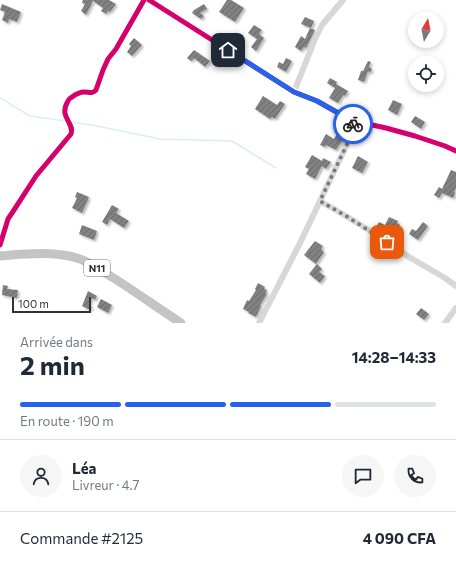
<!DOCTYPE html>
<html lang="fr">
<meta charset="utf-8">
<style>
body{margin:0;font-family:Commissioner,sans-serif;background:#f6f6f7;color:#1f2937;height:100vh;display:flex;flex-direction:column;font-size:15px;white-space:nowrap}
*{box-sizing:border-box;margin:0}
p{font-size:13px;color:#747a83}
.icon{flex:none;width:22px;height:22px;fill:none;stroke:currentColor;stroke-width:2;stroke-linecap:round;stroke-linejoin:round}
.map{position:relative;height:323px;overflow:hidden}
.side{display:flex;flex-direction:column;background:#fff;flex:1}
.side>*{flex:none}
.needle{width:26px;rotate:10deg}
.tools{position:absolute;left:408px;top:12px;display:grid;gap:8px}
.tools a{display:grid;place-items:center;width:36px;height:36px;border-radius:50%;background:#fff;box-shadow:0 2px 6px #0003;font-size:20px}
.scale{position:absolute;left:12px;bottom:10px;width:79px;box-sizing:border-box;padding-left:4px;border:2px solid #333;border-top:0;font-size:11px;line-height:14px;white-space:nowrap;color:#333;-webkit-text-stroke:3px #fff;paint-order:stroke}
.pin{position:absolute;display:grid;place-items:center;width:34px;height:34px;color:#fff;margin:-17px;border-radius:8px;box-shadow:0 2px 6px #0006}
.courier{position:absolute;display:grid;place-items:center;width:40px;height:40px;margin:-20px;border:3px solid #2563eb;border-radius:50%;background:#fff;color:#222;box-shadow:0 1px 5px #0007}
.summary em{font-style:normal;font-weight:700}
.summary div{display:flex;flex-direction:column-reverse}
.summary{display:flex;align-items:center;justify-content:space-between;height:68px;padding:0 20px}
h1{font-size:26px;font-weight:700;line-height:30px}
.bar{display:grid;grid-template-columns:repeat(4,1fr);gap:6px 4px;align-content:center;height:48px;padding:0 20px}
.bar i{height:5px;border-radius:3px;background:#e0e1e3}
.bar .on{background:#2563eb}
.bar p{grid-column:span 4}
.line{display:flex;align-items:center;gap:10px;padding:0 20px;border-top:1px solid #e0e1e3}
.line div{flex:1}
.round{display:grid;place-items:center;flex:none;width:42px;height:42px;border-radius:21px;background:#f6f6f7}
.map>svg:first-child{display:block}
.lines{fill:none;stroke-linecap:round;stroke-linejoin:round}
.stream{stroke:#dbeef5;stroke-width:1.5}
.building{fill:url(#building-hatch);filter:url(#shadow)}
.minor{stroke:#d7d7d7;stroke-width:6}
.highway{stroke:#c4c4c4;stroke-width:9}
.cycleway-casing{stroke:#fff;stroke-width:8}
.cycleway{stroke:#d6006c;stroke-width:5}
.done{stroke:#7a7a7a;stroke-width:4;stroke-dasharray:0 7.2}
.route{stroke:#2563eb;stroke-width:5}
.labels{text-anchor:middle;stroke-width:4;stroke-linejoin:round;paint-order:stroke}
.shield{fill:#fff;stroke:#707070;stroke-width:1}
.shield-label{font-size:10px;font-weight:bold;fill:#333}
</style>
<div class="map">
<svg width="456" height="323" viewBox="0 0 456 323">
<defs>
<pattern id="building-hatch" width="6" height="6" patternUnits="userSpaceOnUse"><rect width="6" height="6" fill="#818181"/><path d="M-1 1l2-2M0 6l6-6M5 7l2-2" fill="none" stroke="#6a6a6a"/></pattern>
<filter id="shadow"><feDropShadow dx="2" dy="2" stdDeviation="1" flood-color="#0004"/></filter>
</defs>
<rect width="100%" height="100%" fill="#fff"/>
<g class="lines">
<!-- stream -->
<g class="stream">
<polyline points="0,98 30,116 65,121"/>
<polyline points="71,122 92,125 160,139 232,141 276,168"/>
</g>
</g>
<!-- building -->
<g class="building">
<polygon points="83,0 109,0 116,4 110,12 108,11 106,14 101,11 103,8 93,1 86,15 81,11 85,4 82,3"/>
<polygon points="227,0 231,0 244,8 235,22 219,12"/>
<polygon points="2,4 21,12 17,22 9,19 8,23 2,20 5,12 0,10"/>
<polygon points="204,4 207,9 200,13 204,16 201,19 192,13 194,10"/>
<polygon points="305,17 314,21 311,28 301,24"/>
<polygon points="254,25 262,30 259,34 264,38 256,51 251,47 257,39 248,33"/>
<polygon points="310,28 315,30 306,48 304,47 301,51 295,47 301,36 305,39"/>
<polygon points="134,38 142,45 132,56 127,52 131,46 129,44"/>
<polygon points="194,50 210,61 205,67 194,58 191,61 187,58"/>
<polygon points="286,58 292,61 286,72 277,67 279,62 283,64"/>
<polygon points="368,61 371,62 369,67 372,69 370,73 368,71 364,82 358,80 361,71 363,71"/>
<polygon points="330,78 337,82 336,84 348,91 345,96 343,95 338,103 329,98 335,88 327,83"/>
<polygon points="263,96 277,105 280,101 285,104 275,119 272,117 270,119 255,109"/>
<polygon points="393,100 402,104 397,115 388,110"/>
<polygon points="415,116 425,122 421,129 411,122"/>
<polygon points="338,132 345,136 336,150 326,145 325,147 320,145 326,134 334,139"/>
<polygon points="312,155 322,161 323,158 331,162 326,169 322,166 315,179 306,174 309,169 305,167"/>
<polygon points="358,156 368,162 362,173 352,168"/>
<polygon points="451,170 456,172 456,188 454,192 455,193 453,198 442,193 439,198 434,195 439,187 442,189"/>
<polygon points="77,192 89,197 82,213 72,208 77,198 75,197"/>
<polygon points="112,205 119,209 116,213 129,221 124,228 110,219 107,225 102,222"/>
<polygon points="389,217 398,221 397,223 400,225 396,232 392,230 388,237 375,229 379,222 385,225"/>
<polygon points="423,222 428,226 418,240 409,234 412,229 416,231"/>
<polygon points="82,225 97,231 94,240 79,234"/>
<polygon points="315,241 323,246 321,249 324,252 316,264 304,255"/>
<polygon points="317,264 322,269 319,272 325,276 320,283 309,274"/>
<polygon points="258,283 265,287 264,288 267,291 265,293 267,294 260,305 261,306 256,317 248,313 249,312 243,309 247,300 249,301 256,290 255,289"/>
<polygon points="3,285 8,286 7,289 18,290 17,298 2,295"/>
<polygon points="88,291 97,296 95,300 92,298 89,305 92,307 90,310 82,306"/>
<polygon points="101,299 112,305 108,313 97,307"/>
<polygon points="421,308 429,314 424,320 416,314"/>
</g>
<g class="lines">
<!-- minor -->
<g class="minor">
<polyline points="149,0 294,92 317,101 340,114 354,121 386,128 415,136 445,146 456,151"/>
<polyline points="294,92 315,39 322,25 343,0"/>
<polyline points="320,201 346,216 375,234 409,257 445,278 456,286"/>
<path d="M0 245 8 219 14 210 36 176 71 134C75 122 58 118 68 101 69 98 70 98 72 97 76 94 80 92 84 92 90 92 92 94 96 90L103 70 108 59 116 49 144 0"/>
<polyline points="259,323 300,243 350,138 354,121"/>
<polyline points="445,323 456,308"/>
</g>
<!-- highway -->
<path class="highway" d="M0 256C25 254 52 251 77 258 87 261 97 268 107 274 132 289 156 307 181 323"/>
<defs>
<g id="cycleway">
<polyline points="149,0 294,92 317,101 340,114 354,121 386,128 415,136 445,146 456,151"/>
<path d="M0 245 8 219 14 210 36 176 71 134C75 122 58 118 68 101 69 98 70 98 72 97 76 94 80 92 84 92 90 92 92 94 96 90L103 70 108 59 116 49 144 0"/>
</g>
</defs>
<!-- cycleway casing -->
<use href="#cycleway" class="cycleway-casing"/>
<!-- cycleway -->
<use href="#cycleway" class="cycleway"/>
</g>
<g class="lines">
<!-- done -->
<polyline class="done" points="353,124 350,138 320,201 346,216 387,242"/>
<!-- route -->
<polyline class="route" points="228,50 294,92 317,101 340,114 354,121 353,124"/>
</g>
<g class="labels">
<!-- shield labels -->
<rect class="shield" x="84" y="260" width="26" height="16" rx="3"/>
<g class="shield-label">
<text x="97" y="272">N11</text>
</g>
</g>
</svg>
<div class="tools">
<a><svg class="needle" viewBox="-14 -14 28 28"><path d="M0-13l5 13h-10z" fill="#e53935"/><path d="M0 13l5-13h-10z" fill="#747a83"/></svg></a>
<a><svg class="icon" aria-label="locate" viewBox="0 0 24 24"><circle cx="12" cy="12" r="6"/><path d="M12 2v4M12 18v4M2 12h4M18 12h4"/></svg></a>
</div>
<div class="scale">100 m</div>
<div class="pin" style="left:387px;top:242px;background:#ea580c"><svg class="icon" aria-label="bag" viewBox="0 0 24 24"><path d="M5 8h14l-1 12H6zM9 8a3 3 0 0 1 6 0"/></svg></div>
<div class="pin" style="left:228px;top:50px;background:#1f2937"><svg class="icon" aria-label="home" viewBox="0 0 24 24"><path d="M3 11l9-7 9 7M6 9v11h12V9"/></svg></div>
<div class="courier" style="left:353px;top:124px"><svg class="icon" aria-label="bike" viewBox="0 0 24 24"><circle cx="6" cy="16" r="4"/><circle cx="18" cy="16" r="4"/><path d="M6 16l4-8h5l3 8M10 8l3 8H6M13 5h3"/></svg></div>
</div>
<section class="side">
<div class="summary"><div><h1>2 min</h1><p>Arrivée dans</p></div><em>14:28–14:33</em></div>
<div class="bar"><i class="on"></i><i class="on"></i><i class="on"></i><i></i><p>En route · 190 m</p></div>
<div class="line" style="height:72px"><a class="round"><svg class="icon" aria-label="person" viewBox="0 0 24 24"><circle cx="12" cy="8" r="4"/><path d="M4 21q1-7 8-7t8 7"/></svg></a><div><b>Léa</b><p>Livreur · 4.7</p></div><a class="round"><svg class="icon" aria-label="chat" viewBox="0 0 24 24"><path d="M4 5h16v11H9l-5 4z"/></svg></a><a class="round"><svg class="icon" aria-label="phone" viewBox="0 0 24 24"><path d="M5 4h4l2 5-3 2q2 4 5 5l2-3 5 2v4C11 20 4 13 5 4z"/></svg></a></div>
<div class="line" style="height:52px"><div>Commande #2125</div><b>4 090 CFA</b></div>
</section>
